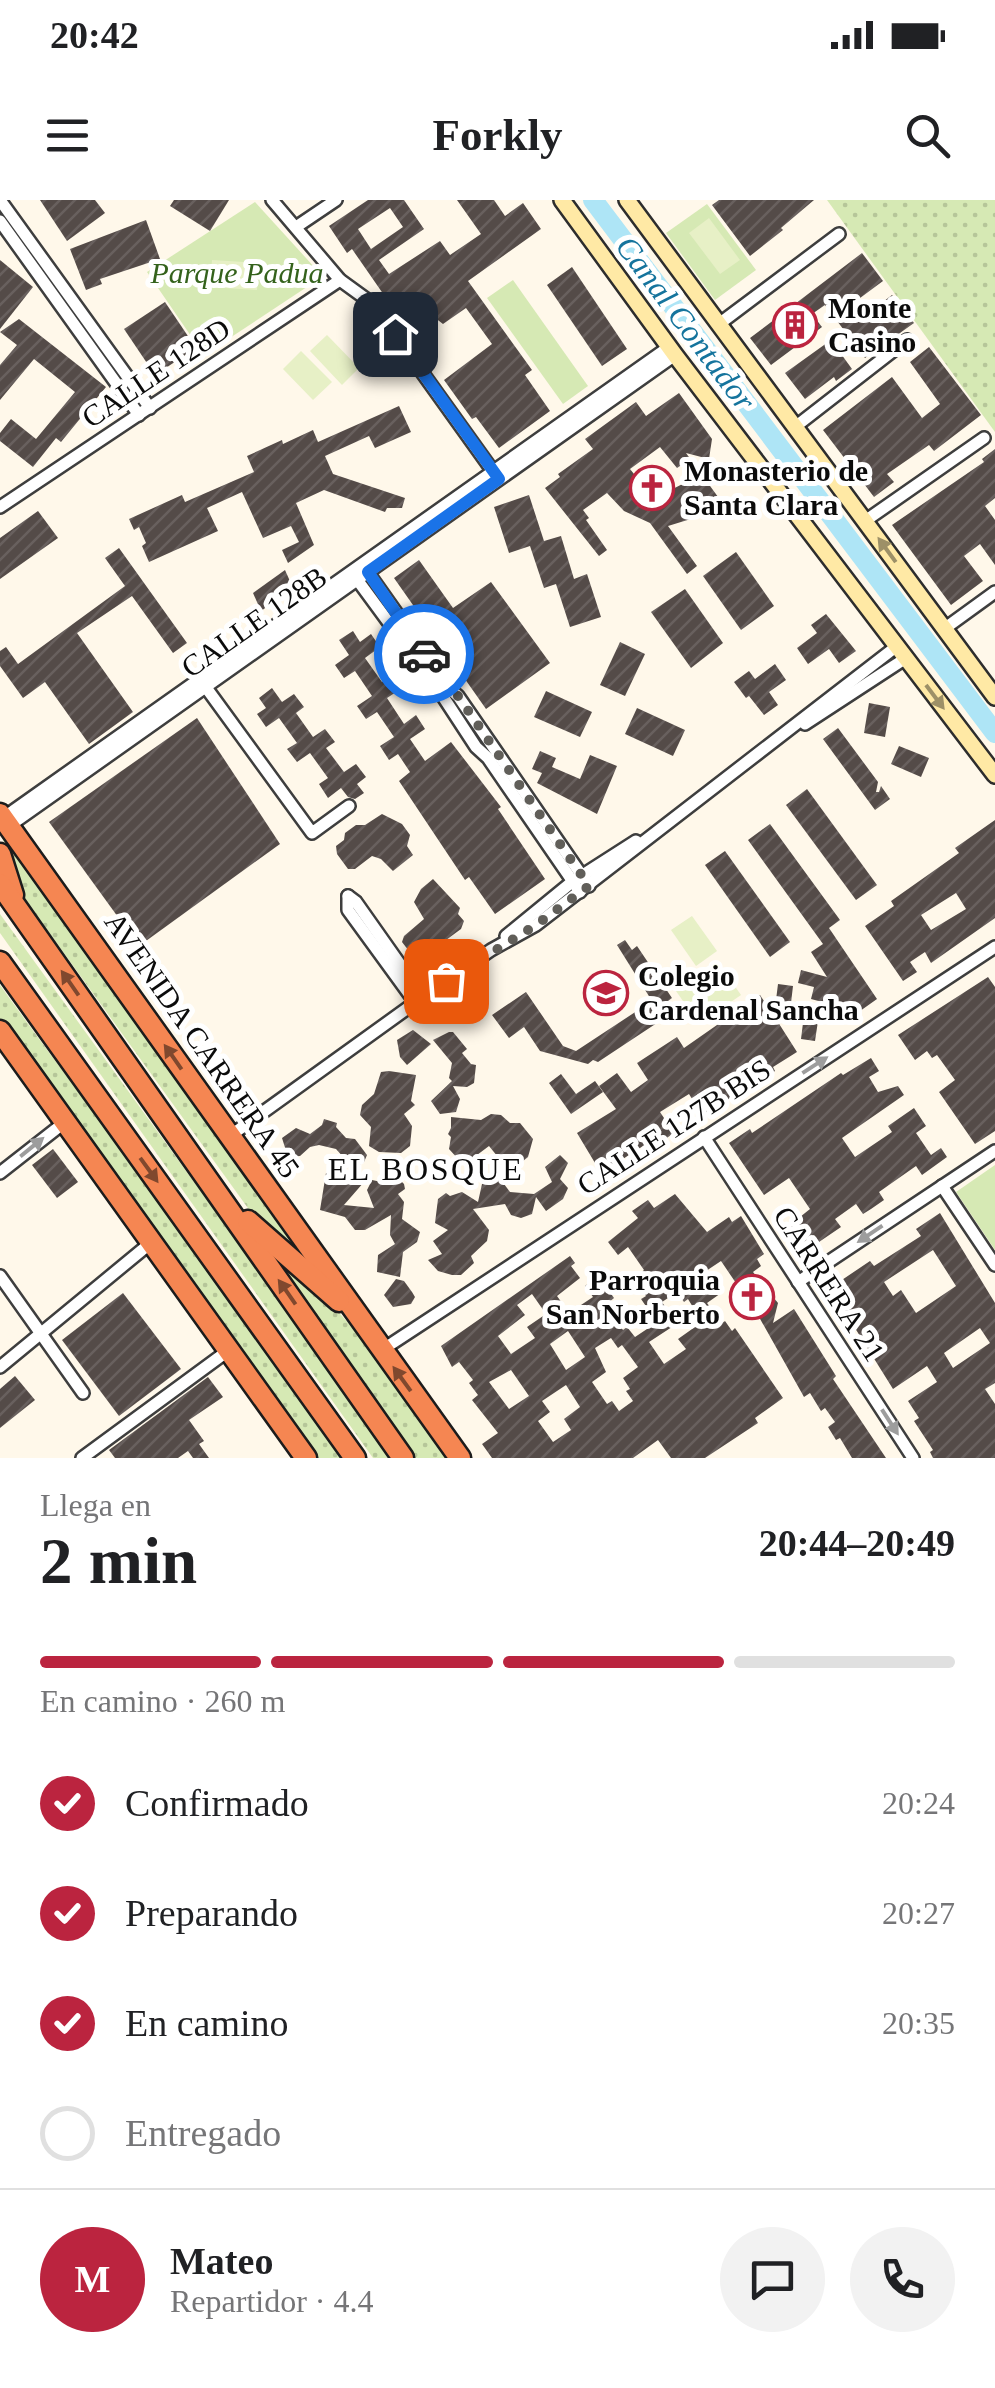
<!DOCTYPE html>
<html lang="es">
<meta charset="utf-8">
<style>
body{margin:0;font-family:"Times New Roman",serif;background:#f2f2f2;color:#202124;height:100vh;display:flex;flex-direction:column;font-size:38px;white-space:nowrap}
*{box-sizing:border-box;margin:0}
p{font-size:32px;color:#757577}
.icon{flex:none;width:55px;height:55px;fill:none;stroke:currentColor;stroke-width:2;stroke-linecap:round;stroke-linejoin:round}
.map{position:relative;height:1258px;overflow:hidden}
.sheet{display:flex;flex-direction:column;background:#fff;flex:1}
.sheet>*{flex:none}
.pin{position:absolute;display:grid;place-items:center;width:85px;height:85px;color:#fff;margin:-42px;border-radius:20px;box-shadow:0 5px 15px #0006}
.courier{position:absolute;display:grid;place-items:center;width:100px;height:100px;margin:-50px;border:8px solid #1a73e8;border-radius:50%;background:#fff;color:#222;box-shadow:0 2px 12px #0007}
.summary em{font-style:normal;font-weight:700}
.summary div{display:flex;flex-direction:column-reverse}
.summary{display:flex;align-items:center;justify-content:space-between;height:170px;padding:0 40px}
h1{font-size:65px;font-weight:700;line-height:75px}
.bar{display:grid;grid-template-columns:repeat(4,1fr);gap:15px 10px;align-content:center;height:120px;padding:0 40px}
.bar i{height:12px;border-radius:8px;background:#e0e0e0}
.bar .active{background:#bb243f}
.bar p{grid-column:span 4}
.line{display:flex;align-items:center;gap:25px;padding:0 40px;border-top:2px solid #e0e0e0}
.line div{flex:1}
.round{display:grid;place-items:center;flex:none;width:105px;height:105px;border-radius:52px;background:#f2f2f2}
ol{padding:0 40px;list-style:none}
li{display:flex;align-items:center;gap:30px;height:110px}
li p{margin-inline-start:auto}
li .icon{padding:10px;border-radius:50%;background:#bb243f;color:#fff;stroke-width:4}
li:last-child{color:#757577}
li i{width:55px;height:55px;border:5px solid #e0e0e0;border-radius:50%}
.status{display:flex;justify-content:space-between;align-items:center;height:70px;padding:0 50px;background:#fff;direction:ltr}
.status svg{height:28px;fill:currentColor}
header{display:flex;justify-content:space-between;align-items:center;height:130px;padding:0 40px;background:#fff;font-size:45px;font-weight:700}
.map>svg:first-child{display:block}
.grass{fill:url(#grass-dots)}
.park{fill:#d6e9b4}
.pitch{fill:#e7f0c6}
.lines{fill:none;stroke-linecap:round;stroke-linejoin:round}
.river{stroke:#aee5f6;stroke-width:20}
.building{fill:url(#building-hatch);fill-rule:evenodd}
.street-casing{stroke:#3e3e3e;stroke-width:16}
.secondary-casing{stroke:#2d2d2d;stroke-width:20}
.highway-casing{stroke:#1c1c1c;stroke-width:25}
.street{stroke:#fff;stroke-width:11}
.secondary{stroke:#ffe9a5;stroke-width:15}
.highway{stroke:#f58652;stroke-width:20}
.oneway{fill:#9d9067}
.oneway2{fill:#80482e}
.oneway3{fill:#9d9d9d}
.done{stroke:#605e59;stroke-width:10;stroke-dasharray:0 18}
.route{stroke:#1a73e8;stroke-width:12}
.labels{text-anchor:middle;stroke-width:10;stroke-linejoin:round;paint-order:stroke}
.park-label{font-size:30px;font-style:italic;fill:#34621c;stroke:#fff}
.poi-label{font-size:30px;font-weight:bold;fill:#0b0b0b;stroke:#fff;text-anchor:start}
.street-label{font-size:30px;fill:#0b0b0b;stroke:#fff}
.water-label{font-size:32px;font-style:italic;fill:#15749d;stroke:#fff}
.neighbourhood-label{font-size:32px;letter-spacing:2.5px;fill:#0b0b0b;stroke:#fff}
</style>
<div class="status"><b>20:42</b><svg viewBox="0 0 49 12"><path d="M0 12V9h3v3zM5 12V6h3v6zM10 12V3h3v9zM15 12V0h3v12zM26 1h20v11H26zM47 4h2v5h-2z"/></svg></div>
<header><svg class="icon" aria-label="menu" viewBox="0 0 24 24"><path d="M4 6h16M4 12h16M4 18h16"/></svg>Forkly<svg class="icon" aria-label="search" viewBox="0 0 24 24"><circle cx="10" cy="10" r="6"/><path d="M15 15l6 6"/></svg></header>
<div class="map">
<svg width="995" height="1258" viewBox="0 0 995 1258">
<defs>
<pattern id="grass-dots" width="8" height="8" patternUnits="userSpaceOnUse" patternTransform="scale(2.5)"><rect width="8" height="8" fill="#d6e9b4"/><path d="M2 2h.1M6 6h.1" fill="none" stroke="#b6c699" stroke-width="1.8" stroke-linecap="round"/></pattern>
<pattern id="building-hatch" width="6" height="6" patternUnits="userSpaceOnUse" patternTransform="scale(2.5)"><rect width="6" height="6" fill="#544b48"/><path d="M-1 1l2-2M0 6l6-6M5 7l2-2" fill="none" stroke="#68605e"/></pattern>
</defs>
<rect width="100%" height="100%" fill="#fff8ea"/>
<!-- grass -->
<g class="grass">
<polygon points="827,0 995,0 995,232"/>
<polygon points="0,627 319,1077 266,1033 27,702 11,673"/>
<polygon points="0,714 257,1069 389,1258 373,1258 0,733"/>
<path d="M0 785C113 943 238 1094 342 1258H313L0 824Z"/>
<polygon points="279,1058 332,1105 387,1166 449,1258 415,1258 276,1059"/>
</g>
<!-- park -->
<g class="park">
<polygon points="255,2 316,69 316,81 204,155 147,72"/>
<polygon points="707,4 756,70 715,100 666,33"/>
<polygon points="513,80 588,186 563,204 487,98"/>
<polygon points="995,965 995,1050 956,992"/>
</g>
<!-- pitch -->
<g class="pitch">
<polygon points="709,18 740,60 720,74 689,33"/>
<polygon points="212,60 259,63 257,90 210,87"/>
<polygon points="327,135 359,168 342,185 310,151"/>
<polygon points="301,151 332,182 313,200 283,169"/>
<polygon points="692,716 717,751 696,766 671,730"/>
<polygon points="718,762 741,795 699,824 676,791"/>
</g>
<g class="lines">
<!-- river -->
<polyline class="river" points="593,0 995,533"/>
</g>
<!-- building -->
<g class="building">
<polygon points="40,0 95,0 105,13 67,41"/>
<polygon points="174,0 229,0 210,31 170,6"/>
<path d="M368 0H404L424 29 379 60 389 74 440 41 450 55 481 34 457 0H494L505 16 523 3 541 29 468 81 532 170 525 175 550 211 499 248 476 217 472 219 444 180 492 144 466 108 443 124 434 117 411 134 352 49 347 53 329 26ZM390 8 403 27 371 49 358 29Z"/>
<polygon points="719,0 814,0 781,28 783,30 750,56 712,5"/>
<polygon points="146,20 160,59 100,79 102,84 86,90 70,49"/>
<polygon points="862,53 883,81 852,104 862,118 892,95 914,123 865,158 825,105 812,114 822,127 771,165 750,138"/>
<polygon points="0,60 33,87 0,129"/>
<polygon points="572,67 627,149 602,166 547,85"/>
<polygon points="165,102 196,148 155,175 124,129"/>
<polygon points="19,119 106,187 61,242 56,238 33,267 0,241 0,233 11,219 36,239 75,192 34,159 0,200 0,165 17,145 0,132"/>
<polygon points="831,140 852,169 836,181 834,177 805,199 785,173"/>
<polygon points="929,147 981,215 934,251 929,245 887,274 894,282 874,297 823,230 892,177 922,218 940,204 910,162"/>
<path d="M679 193 712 239 709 259 686 253 721 301 694 318 668 326 697 366 687 374 650 323 624 311 607 293 583 310 589 318 586 320 607 350 599 356 545 288 560 277 558 274 593 249 585 239 636 202 646 216ZM660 247 677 268 686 262 694 278 667 292 642 284 630 269Z"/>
<polygon points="399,206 411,232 375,248 369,236 325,256 333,274 405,298 402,308 387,308 385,312 324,290 296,303 314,345 288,363 282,350 299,342 291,326 263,338 242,292 207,308 218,331 149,362 142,346 146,343 139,327 134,330 129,319 182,295 185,302 254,272 247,256 282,240 283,244 313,230 318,242"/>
<polygon points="995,249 995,298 985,306 995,320 995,365 980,344 964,356 983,381 951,405 892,325 984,262 982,259"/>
<polygon points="529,295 544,341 561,336 574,379 587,374 601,417 570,427 556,384 544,388 530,346 509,353 494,307"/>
<polygon points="38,311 58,338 0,379 0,338"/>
<polygon points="119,348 187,443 173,453 132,396 77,433 133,512 89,544 45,482 23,498 0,466 0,451 6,447 18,464 125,386 105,358"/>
<polygon points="736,352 774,406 741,430 703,376"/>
<polygon points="419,360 453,408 491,382 550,463 486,509 394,378"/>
<polygon points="285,370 293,388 261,411 253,393"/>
<polygon points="685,389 723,443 691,468 651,412"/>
<polygon points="826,414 856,451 839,463 829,449 808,464 797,448 817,433 811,425"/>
<polygon points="353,431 360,442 371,434 380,447 365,458 382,482 393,475 402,488 387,498 404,524 416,515 425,529 410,539 425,561 451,542 501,607 498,609 545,679 495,714 469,677 465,680 399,581 410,572 398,554 389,560 380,546 394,537 377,512 366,519 357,506 372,496 355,471 344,478 335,465 349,455 339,440"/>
<polygon points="620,442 645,454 625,496 600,485"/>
<polygon points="775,464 786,480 769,492 778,505 764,515 749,496 746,498 734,482 749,471 755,479"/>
<polygon points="272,488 282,502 294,494 304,507 296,513 313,537 325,529 335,542 326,548 344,572 356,564 366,577 357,584 364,593 355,599 348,597 341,588 328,598 319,584 328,578 310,553 297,562 287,549 297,543 279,518 266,527 257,514 266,508 259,498"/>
<polygon points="546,491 592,512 580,537 534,517"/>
<polygon points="869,503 890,507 885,537 864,533"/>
<polygon points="637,508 685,530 673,556 625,534"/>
<polygon points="197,518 280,644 139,746 49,622"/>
<polygon points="838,528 878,582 876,592 879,592 881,586 890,599 875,610 823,539"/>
<polygon points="899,546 929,558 921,577 891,564"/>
<polygon points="540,551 556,558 552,567 580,579 590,555 617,566 597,614 537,583 542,573 532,569"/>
<polygon points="807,589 877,685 856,700 786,605"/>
<polygon points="382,614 402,624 410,635 407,646 413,655 393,671 381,659 372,656 355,669 348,669 337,654 336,646 344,640 345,633 356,625 365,625"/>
<path d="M995 620V718L931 763 925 752 910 762 917 772 903 781 865 726 894 706 891 701 959 653 955 648ZM956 693 966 709 931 730 921 715Z"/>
<polygon points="770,624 840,720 829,728 877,799 853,816 845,804 840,823 821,818 826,803 811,799 814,787 798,783 801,770 827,777 811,752 823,744 748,640"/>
<polygon points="725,651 790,742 770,757 705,665"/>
<polygon points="433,679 460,708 458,714 464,721 461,729 446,740 444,747 432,757 425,754 415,759 402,742 404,736 424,719 414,702 421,689"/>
<polygon points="625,740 632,750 637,746 672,798 660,807 666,817 598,862 593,860 588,864 540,851 524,827 509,838 492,815 526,792 563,846 576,851 652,801 617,745"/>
<polygon points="988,777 995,787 995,931 975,944 939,892 955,880 937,855 932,858 927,851 915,860 898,835"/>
<polygon points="778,784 793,786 791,803 806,805 804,819 818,821 815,841 801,839 803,823 776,819 797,852 773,867 775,871 702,915 689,894 660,912 674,933 658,944 654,939 601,973 577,933 616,909 599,886 617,873 631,892 648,880 637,863 677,837 684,848 760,795 774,816"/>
<polygon points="413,830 431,844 407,865 400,857 397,840"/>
<polygon points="449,832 453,832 467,849 462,853 471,864 476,865 474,883 467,887 453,886 460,899 456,912 440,914 431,901 452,881 449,878 452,863 433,840"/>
<polygon points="871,858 879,871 869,877 878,892 898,886 904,895 842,938 855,957 892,932 888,926 914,908 926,926 916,933 931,955 941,948 947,957 922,975 916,966 879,992 884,1000 871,1009 863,1014 856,1004 835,1019 841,1027 819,1042 814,1035 797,1047 785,1029 810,1009 789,978 764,995 729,943 750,929 752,933 841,873 843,875"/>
<polygon points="389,871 416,875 411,901 415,905 404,914 412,926 410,946 401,953 379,952 369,946 371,927 360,915 362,905 374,894 381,872"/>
<polygon points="561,874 576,894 595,881 603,892 571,914 549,883"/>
<polygon points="491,914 501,915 510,923 520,923 533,939 528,957 517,966 509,960 502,962 489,946 473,958 463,955 459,960 449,949 451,937 448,934 451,928 451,917 481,920"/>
<polygon points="324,919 337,923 336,927 346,938 355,939 367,955 364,962 354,969 336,949 319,945 310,947 300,956 288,957 282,938 296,928 310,934 322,925"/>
<polygon points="53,949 78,982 57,998 32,965"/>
<polygon points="560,955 568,963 560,979 568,988 563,999 546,1011 536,997 532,1014 521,1018 511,1015 505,1004 473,1009 489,1030 487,1041 471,1056 474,1063 461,1075 452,1075 438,1071 428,1060 442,1054 433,1041 448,1030 435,1023 438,999 446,993 450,996 462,992 478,1002 482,984 490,976 498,976 510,992 534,994 552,982 545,967"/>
<polygon points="326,973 351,976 364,982 344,1005 374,1008 367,990 372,980 391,984 400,980 404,984 405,989 398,994 404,1002 402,1019 420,1032 417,1042 403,1052 400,1077 377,1072 378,1055 395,1044 390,1035 391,1015 365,1030 355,1030 345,1017 320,1010"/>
<path d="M675 994 707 1032 729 1017 732 1022 741 1016 764 1054 757 1059 761 1066 753 1072 778 1103 773 1123 794 1109 836 1176 833 1179 886 1258H852L840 1238 836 1240 828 1227 835 1222 825 1208 821 1211 810 1193 804 1197 759 1117 721 1061 706 1071 724 1091 707 1103 722 1123 725 1121 732 1131 735 1128 783 1198 755 1218 758 1223 705 1258H671L658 1240 633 1258H492L482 1244 498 1233 472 1200 478 1195 469 1183 473 1180 459 1162 452 1167 441 1146 570 1056 575 1063 571 1066 580 1078 557 1096 569 1113 593 1097 585 1086 599 1076 614 1098 608 1103 613 1111 610 1113 623 1130 627 1127 635 1137 653 1125 646 1114 650 1112 641 1099 646 1096 633 1079 644 1070 628 1047 618 1055 608 1042 638 1018 632 1011 648 1000 654 1008ZM677 1092 684 1102 688 1099 702 1122 678 1139 686 1149 664 1164 649 1142 672 1127 664 1116 669 1113 662 1102ZM532 1094 546 1114 527 1127 535 1138 511 1154 498 1136 525 1115 517 1105ZM568 1131 585 1157 566 1170 550 1144ZM611 1138 618 1148 622 1145 638 1167 623 1178 630 1189 626 1191 633 1201 619 1211 612 1201 607 1204 592 1182 606 1172 595 1148ZM511 1170 529 1196 509 1209 489 1182ZM566 1185 580 1207 564 1219 571 1230 553 1242 538 1221 550 1212 542 1201Z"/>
<path d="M940 1013 995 1103V1183L985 1189 995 1204V1258H933L930 1252 933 1250 914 1221 919 1218 908 1201 937 1182 927 1166 893 1189 830 1088 870 1061 874 1066 921 1036 916 1029ZM933 1050 956 1086 916 1113 901 1090 893 1096 884 1082ZM980 1128 990 1143 953 1168 944 1153Z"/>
<polygon points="396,1079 404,1081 412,1092 415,1097 411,1104 393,1107 384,1095"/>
<polygon points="123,1093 181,1169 119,1216 62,1140"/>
<polygon points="15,1176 35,1200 0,1228 0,1189"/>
<polygon points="208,1177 223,1197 189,1220 204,1241 199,1244 209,1258 193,1258 188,1251 178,1258 115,1258 109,1250"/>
</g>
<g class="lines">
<defs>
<g id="street">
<polyline points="0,0 150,208"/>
<polyline points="272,0 340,80 373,104 495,274"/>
<polyline points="0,21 139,215"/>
<polyline points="296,27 336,0"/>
<polyline points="719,124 839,34"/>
<polyline points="795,227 907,140"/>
<polyline points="0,307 340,80"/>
<polyline points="865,321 984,238"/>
<polyline points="364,367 451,490 458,496 589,686"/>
<polyline points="353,374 442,495 476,547 488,558 580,692"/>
<polyline points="944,429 995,392"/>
<polyline points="202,482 312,633 349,606"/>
<polyline points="805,524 906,458"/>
<polyline points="3,618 669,147"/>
<polyline points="9,626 675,155"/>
<polyline points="348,696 348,710 415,802"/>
<polyline points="348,696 356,702 423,797"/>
<polyline points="506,736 572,682 636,641"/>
<polyline points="230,936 423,797 491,750 536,725 897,446"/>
<polyline points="704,937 913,1258"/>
<polyline points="0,973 65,922"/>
<polyline points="942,986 995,1065"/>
<polyline points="0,1076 83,1193"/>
<polyline points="798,1082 995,951"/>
<polyline points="382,1150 995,747"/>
<polyline points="0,1167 153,1041"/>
<polyline points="82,1258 229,1150"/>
</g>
<g id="secondary">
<polyline points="562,0 675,155 995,575"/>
<polyline points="627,0 995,497"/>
</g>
<g id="highway">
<polyline points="0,614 460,1258"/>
<polyline points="0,654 13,695"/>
<polyline points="0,684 403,1258"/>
<polyline points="0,762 355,1258"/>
<polyline points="0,831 306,1258"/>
<polyline points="248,1021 339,1101"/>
</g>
</defs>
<!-- street casing -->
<use href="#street" class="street-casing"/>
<!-- secondary casing -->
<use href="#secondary" class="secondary-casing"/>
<!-- highway casing -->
<use href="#highway" class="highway-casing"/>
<!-- street -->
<use href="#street" class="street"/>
<!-- secondary -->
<use href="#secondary" class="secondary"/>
<!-- highway -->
<use href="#highway" class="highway"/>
</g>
<!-- one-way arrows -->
<defs><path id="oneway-solid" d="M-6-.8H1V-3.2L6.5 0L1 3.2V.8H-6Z" transform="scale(2.5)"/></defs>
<g class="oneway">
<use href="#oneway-solid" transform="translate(887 350) rotate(-126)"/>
<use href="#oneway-solid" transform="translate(935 497) rotate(53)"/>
</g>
<g class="oneway2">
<use href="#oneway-solid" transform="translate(70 783) rotate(-125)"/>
<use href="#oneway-solid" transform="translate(173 857) rotate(-125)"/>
<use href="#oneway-solid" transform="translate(149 970) rotate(54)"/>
<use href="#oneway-solid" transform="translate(287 1092) rotate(-125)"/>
<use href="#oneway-solid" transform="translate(402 1179) rotate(-126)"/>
</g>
<g class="oneway3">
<use href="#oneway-solid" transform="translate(815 865) rotate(-33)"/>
<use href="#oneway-solid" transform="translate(32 947) rotate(-39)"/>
<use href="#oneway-solid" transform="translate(870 1034) rotate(146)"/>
<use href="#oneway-solid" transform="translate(890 1222) rotate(57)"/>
</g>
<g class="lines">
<!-- done -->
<polyline class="done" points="424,454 458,496 589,686 536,725 446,781"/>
<!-- route -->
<polyline class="route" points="395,134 499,279 368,372 424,454"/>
</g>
<!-- icons -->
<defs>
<symbol id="building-ring" viewBox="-11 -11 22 22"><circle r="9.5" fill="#fff" stroke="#bb243f" stroke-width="1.5"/><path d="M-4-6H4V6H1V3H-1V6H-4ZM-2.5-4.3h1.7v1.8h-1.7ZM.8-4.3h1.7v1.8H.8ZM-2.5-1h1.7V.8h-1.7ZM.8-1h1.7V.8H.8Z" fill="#bb243f"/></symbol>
<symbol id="church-ring" viewBox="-11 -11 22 22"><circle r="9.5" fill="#fff" stroke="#bb243f" stroke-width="1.5"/><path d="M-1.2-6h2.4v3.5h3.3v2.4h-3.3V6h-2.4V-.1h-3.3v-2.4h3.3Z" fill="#bb243f"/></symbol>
<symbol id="school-ring" viewBox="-11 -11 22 22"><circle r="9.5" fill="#fff" stroke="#bb243f" stroke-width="1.5"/><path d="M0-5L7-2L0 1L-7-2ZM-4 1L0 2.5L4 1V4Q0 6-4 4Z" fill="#bb243f"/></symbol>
</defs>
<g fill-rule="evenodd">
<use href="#building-ring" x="770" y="100" width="50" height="50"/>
<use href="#church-ring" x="627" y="263" width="50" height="50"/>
<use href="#school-ring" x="581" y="768" width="50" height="50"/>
<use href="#church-ring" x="727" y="1072" width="50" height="50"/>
</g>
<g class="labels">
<!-- park labels -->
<g class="park-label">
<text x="237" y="83">Parque Padua</text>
</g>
<!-- poi labels -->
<g class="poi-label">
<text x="828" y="118">Monte<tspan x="828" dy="34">Casino</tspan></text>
<text x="684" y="281">Monasterio de<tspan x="684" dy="34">Santa Clara</tspan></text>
<text x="638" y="786">Colegio<tspan x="638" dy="34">Cardenal Sancha</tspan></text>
<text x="720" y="1090" text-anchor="end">Parroquia<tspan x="720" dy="34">San Norberto</tspan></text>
</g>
<!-- street labels -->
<g class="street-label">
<text transform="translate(156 173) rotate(-34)" y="10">CALLE 128D</text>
<text transform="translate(254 422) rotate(-35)" y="10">CALLE 128B</text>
<text transform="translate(202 845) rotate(55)" y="10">AVENIDA CARRERA 45</text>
<text transform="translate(674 927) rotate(-33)" y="10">CALLE 127B BIS</text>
<text transform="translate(829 1084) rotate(57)" y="10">CARRERA 21</text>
</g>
<!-- water labels -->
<g class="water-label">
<text transform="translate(686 123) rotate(53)" y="11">Canal Contador</text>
</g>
<!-- neighbourhood labels -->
<g class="neighbourhood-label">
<text x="426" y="980">EL BOSQUE</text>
</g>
</g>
</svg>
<div class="pin" style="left:446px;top:781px;background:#ea580c"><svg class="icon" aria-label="bag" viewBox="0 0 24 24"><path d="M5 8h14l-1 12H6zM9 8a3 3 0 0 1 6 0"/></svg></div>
<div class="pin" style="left:395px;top:134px;background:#1f2937"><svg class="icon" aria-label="home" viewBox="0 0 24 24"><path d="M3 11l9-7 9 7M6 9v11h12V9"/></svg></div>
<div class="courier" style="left:424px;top:454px"><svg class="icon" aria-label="car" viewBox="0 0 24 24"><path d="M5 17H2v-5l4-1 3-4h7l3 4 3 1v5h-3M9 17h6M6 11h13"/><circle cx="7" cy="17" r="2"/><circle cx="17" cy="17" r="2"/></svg></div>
</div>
<section class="sheet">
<div class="summary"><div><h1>2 min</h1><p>Llega en</p></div><em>20:44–20:49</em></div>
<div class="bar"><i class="active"></i><i class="active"></i><i class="active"></i><i></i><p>En camino · 260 m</p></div>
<ol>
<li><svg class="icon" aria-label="check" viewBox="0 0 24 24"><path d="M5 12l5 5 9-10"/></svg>Confirmado<p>20:24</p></li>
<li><svg class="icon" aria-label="check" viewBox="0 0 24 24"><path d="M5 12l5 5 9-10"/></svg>Preparando<p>20:27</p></li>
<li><svg class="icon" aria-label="check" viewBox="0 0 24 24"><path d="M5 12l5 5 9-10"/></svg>En camino<p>20:35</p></li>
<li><i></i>Entregado</li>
</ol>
<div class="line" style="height:180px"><b class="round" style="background:#bb243f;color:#fff">M</b><div><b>Mateo</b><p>Repartidor · 4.4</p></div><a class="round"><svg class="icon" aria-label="chat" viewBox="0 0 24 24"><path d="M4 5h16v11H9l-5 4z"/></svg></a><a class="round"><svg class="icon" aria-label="phone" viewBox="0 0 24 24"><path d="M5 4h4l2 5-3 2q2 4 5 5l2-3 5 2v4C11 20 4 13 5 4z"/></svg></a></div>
</section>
